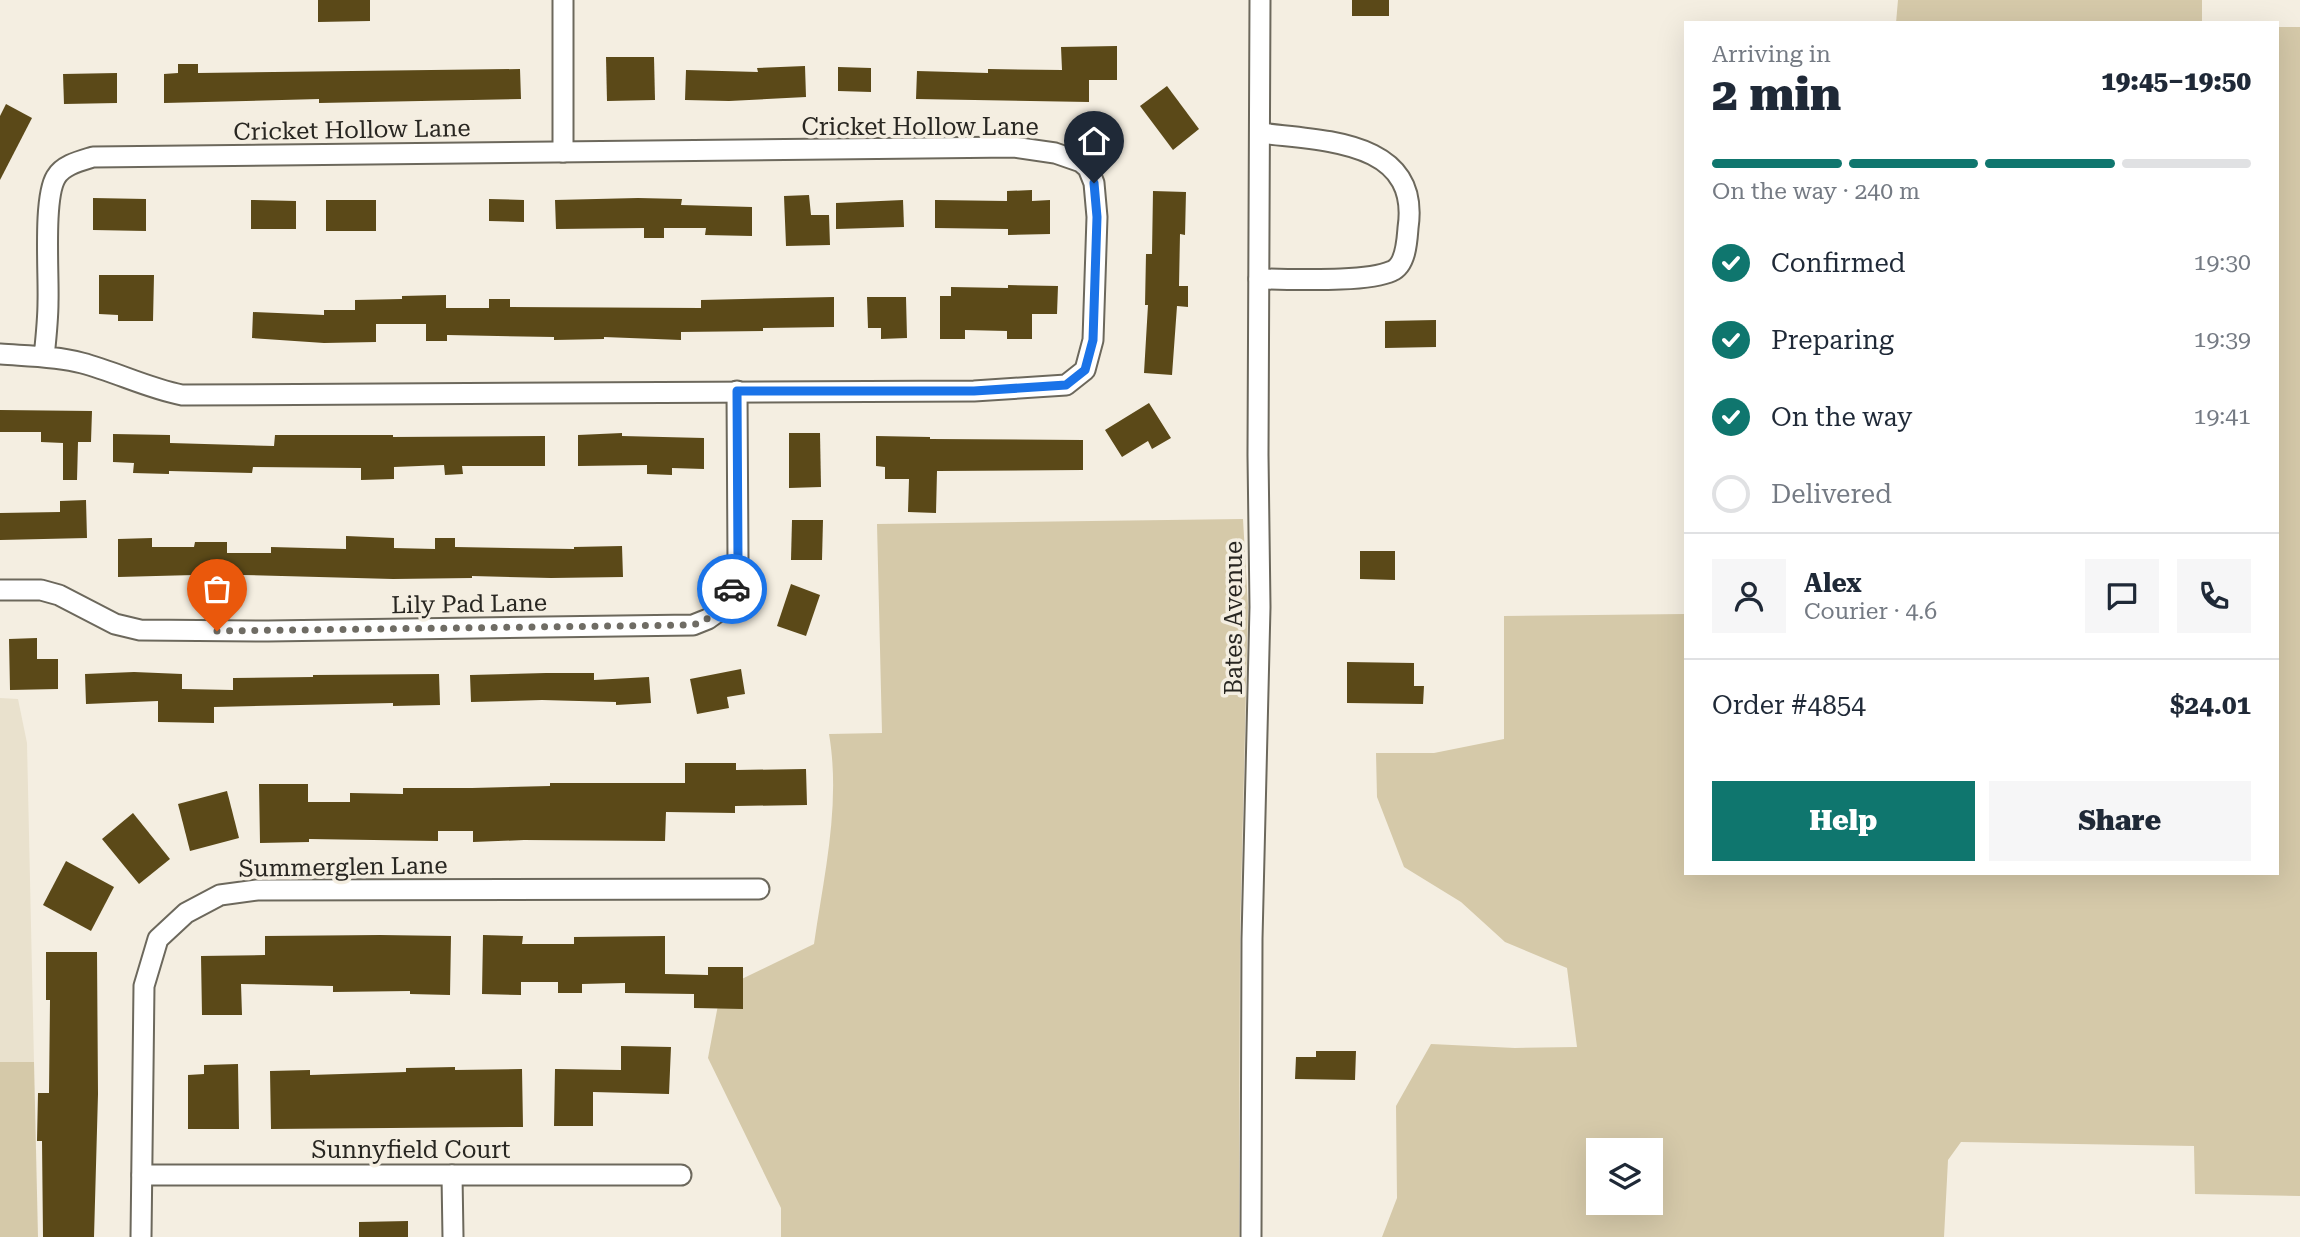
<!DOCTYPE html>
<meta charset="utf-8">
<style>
body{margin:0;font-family:"Roboto Serif",serif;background:#f6f6f7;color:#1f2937;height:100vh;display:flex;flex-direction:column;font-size:26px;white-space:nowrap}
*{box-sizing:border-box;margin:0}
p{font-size:23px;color:#747a83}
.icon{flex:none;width:38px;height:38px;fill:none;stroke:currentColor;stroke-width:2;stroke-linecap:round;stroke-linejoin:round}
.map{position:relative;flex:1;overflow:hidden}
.sheet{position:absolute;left:1684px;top:21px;width:595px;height:854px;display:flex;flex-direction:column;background:#fff;border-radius:0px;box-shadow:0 7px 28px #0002}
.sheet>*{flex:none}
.tools{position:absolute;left:1586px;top:1138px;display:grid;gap:14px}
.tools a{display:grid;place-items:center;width:77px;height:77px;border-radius:0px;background:#fff;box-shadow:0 7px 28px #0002;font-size:35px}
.pin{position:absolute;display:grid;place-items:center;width:60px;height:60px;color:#fff;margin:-72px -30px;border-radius:50% 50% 50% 0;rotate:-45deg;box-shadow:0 0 7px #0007}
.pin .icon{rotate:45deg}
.courier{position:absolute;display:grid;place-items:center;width:70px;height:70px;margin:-35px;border:5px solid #1a73e8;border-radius:50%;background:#fff;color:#222;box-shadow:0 2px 9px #0007}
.summary em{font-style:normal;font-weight:800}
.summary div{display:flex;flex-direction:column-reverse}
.summary{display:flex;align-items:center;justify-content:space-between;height:119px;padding:0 28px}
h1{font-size:46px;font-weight:800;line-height:52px}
.bar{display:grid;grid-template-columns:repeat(4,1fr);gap:10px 7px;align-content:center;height:84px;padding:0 28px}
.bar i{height:9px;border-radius:5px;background:#e0e1e3}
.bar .on{background:#0f766e}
.bar p{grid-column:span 4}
.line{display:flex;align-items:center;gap:18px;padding:0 28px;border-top:2px solid #e0e1e3}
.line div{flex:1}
.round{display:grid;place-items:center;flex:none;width:74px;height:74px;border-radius:0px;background:#f6f6f7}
ol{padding:0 28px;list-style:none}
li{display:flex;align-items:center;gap:21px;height:77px}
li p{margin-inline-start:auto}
li .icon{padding:7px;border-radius:50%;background:#0f766e;color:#fff;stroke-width:4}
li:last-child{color:#747a83}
li i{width:38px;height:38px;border:4px solid #e0e1e3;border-radius:50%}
.primary-button{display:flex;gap:14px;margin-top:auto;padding:14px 28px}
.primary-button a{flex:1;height:80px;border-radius:0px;background:#0f766e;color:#fff;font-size:28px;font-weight:800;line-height:80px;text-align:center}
.primary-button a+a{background:#f6f6f7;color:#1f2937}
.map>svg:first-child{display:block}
.built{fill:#e9e1cd}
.green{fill:#d5c9a9;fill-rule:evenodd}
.building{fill:#5b4918}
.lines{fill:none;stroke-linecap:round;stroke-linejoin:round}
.minor-casing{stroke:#6c685c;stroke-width:23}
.minor{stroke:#fff;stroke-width:19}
.done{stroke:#6f6c64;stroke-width:7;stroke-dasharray:0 12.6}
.route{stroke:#1a73e8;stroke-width:9}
.labels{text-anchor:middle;stroke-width:7;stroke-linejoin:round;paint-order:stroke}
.street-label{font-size:24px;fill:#282621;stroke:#f4eee1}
</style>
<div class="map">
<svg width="2300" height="1237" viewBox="0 0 2300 1237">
<rect width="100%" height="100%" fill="#f4eee1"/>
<!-- built -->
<polygon class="built" points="0,698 18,699 27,743 34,1062 0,1062"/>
<!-- green -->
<g class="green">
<polygon points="1898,0 2202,0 2202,23 1896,23"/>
<path d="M2277 27H2300V1196L2195 1194 2194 1146 1961 1142 1948 1160 1944 1237H1382L1397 1198 1396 1106 1431 1044 1515 1048 1577 1047 1567 968 1505 942 1461 902 1404 867 1377 797 1376 753H1434L1504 739V616L1685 614V873H2277ZM1598 1150H1650V1202H1598Z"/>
<path d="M1243 519 1248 607 1240 938 1239 1237H781V1208L708 1058 721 989 814 944C824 875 841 804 829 734L882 733 877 524Z"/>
<polygon points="0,1062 34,1062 38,1237 0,1237"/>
</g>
<!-- building -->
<g class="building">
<polygon points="318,0 370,0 370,21 318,22"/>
<rect x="1352" y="0" width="37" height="16"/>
<polygon points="1117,46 1117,80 1089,80 1089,102 916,99 917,71 988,73 988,69 1062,70 1061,47"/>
<polygon points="606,57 654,57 655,100 607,101"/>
<polygon points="178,64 198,64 198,73 520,69 521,99 319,103 319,99 164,103 164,74 178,73"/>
<polygon points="805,66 806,97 729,101 685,100 686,70 758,72 757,68"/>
<polygon points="838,67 871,68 871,92 838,91"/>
<polygon points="117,73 117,103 64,104 63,74"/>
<polygon points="1167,86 1199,129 1173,150 1140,106"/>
<polygon points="6,104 32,118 0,180 0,116"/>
<polygon points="1032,190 1032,201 1050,200 1050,234 1008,235 1008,229 935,228 935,200 1007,201 1007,191"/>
<polygon points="1153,191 1186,192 1185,235 1180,234 1179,286 1188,286 1188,307 1177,306 1172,375 1144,373 1148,305 1145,305 1146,254 1152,254"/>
<polygon points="809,195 811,215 829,215 830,245 786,246 784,196"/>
<polygon points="93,198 146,199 146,231 93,230"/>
<polygon points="638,198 682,199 681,205 752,207 752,236 705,235 706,228 664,228 664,238 644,238 644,228 556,229 555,200"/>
<polygon points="489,199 524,200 524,222 489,221"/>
<polygon points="251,200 296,201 296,229 251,229"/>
<rect x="326" y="200" width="50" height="31"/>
<polygon points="903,200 904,227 836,229 836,203"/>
<polygon points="99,275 154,275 153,321 118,321 118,315 99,314"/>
<polygon points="1008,285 1058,286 1057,314 1032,314 1032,339 1007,339 1007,331 965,330 965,339 940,339 940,296 951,296 951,287 1008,288"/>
<polygon points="446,295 446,308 489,308 489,299 510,299 510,307 701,308 701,300 834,297 834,327 763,328 763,331 681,332 681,340 604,337 604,339 554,340 554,337 447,335 447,341 426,341 426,324 376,324 376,342 324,343 252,338 253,312 324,315 324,310 355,310 355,300 402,299 402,296"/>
<polygon points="867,297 906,297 907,338 881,339 881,328 868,328"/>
<polygon points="1436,320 1436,347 1385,348 1385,321"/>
<polygon points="1149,403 1171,438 1152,449 1148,441 1122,457 1105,430"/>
<polygon points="0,410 92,411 91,442 78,442 77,480 63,480 63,443 41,442 41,432 0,432"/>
<polygon points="622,433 622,436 704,438 704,469 672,468 672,475 647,474 647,465 578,466 578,435"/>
<polygon points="789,433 820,433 821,487 789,488"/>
<polygon points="113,434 170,435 170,443 274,446 275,435 393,435 393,437 545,436 545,466 462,466 463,474 445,475 444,465 394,467 394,479 361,480 361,468 253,467 252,473 169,471 169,474 133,473 134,463 113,462"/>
<polygon points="876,436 930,437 930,439 1083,440 1083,470 937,471 936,513 908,512 909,479 885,479 885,467 876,466"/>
<polygon points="86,500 87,538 0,540 0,513 60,512 60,501"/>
<polygon points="792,520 823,520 822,560 791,560"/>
<polygon points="346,536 394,538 394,548 435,549 435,538 455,538 455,547 574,549 574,547 622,546 623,577 551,578 472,576 472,578 393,579 243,575 243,583 194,582 194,575 118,577 118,539 152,538 152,547 194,547 195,542 227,542 227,553 271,553 271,547 346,549"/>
<polygon points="1360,551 1395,551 1395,580 1360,579"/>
<polygon points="791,584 820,595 806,636 777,626"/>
<polygon points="37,638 37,659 58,659 58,689 10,690 9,639"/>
<polygon points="1347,662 1414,663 1414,686 1424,686 1423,704 1347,703"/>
<polygon points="741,669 745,694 727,697 729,708 697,714 690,679"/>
<polygon points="134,672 182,674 182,689 233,690 233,678 313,677 313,675 439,674 440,705 393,706 393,703 214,707 214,723 158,722 158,701 86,704 85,674"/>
<polygon points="546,673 594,673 594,680 649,677 651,703 616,705 616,702 542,700 471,702 470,675"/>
<polygon points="685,763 736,763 736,770 806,769 807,805 735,806 735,813 666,812 665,841 524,840 473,842 473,831 438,831 438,841 309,839 309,842 260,843 259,784 308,784 308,802 350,802 350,793 403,794 403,788 472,788 550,786 550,783 685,783"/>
<polygon points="227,791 239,838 190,851 178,804"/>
<polygon points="133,813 170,859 139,884 102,839"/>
<polygon points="66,861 114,887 91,931 43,905"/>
<polygon points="380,935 451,936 450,995 410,994 410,991 333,992 333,986 241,984 242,1015 202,1015 201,956 265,955 265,936"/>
<polygon points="483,935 523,936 522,944 574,944 574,937 665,936 665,974 708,975 708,967 743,967 743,1009 694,1008 694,994 625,993 625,983 582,984 582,993 558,993 558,982 521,982 521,995 482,994"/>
<polygon points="46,952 97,952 98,1094 94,1237 43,1237 42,1141 37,1141 38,1093 49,1093 50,1000 46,1000"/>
<polygon points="621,1046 671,1047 669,1094 593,1092 593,1126 554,1126 555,1069 621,1070"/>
<polygon points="1316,1051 1356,1051 1355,1080 1295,1079 1296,1057 1316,1057"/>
<polygon points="238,1064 239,1129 188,1129 188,1075 204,1074 204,1065"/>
<polygon points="455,1067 455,1070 522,1069 523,1127 271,1129 270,1071 310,1070 310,1075 406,1072 406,1068"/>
<polygon points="408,1221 408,1237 359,1237 359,1222"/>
</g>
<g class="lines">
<defs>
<g id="minor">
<polyline points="563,0 563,152"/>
<path d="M1259 279C1290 279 1366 283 1392 271 1406 265 1407 241 1408 228 1421 139 1321 141 1260 133"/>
<path d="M0 354C27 356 56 356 82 363 116 372 147 388 182 395L974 391 1066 385 1085 370 1093 340 1097 217 1094 183 1088 168 1081 162 1055 153 1014 147 93 157C80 161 63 165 56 177 43 198 49 274 48 302 48 320 46 338 44 357"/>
<polyline points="0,590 41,590 59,595 115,624 140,630 268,631 693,625 708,619 722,609 730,598 738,562 737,391"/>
<polyline points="142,1175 681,1175"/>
<polyline points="452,1175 453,1237"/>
<polyline points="141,1237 144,986 158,939 186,913 220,895 257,890 759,889"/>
<polyline points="1251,1237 1252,939 1260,607 1258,455 1260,0"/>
</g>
</defs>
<!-- minor casing -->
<use href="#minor" class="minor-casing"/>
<!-- minor -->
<use href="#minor" class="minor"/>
</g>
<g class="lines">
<!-- done -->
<path class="done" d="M217 631 693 625C712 618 727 609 732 589"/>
<!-- route -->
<polyline class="route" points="732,589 738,562 737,391 974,391 1066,385 1085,370 1093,340 1097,217 1094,183"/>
</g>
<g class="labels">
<!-- street labels -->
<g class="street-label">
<text x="920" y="135">Cricket Hollow Lane</text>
<text transform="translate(352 130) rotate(-1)" y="8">Cricket Hollow Lane</text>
<text transform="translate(469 604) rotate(-1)" y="8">Lily Pad Lane</text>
<text transform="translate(1234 618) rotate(-90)" y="8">Bates Avenue</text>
<text transform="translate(343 867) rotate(-1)" y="8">Summerglen Lane</text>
<text x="411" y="1158">Sunnyfield Court</text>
</g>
</g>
</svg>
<div class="tools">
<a><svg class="icon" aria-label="layers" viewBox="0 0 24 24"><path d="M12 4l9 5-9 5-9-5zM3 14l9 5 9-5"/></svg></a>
</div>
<div class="pin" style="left:217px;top:631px;background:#ea580c"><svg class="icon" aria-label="bag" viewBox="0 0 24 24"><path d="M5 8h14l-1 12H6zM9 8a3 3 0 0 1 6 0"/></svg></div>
<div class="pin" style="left:1094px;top:183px;background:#1f2937"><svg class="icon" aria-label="home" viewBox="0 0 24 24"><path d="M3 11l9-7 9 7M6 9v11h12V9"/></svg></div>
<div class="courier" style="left:732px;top:589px"><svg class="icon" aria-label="car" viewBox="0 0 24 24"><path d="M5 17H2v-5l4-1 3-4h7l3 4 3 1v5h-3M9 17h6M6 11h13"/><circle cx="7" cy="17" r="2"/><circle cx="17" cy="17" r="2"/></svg></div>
<section class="sheet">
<div class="summary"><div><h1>2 min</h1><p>Arriving in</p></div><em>19:45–19:50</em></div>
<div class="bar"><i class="on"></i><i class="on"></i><i class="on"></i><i></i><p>On the way · 240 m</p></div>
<ol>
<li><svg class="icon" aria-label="check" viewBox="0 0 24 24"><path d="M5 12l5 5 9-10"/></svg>Confirmed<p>19:30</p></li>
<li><svg class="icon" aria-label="check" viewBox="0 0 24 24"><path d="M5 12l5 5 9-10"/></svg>Preparing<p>19:39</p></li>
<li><svg class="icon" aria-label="check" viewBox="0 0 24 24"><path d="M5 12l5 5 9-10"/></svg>On the way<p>19:41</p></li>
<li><i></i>Delivered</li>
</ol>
<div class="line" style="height:126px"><a class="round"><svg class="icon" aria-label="person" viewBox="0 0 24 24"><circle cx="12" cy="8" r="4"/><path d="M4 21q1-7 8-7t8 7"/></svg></a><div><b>Alex</b><p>Courier · 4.6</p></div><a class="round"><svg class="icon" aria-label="chat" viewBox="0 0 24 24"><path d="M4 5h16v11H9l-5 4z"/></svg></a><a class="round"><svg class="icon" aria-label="phone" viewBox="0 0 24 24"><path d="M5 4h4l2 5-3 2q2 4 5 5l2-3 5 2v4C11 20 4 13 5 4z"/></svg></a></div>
<div class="line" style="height:91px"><div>Order #4854</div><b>$24.01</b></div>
<div class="primary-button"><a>Help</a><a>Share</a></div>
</section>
</div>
